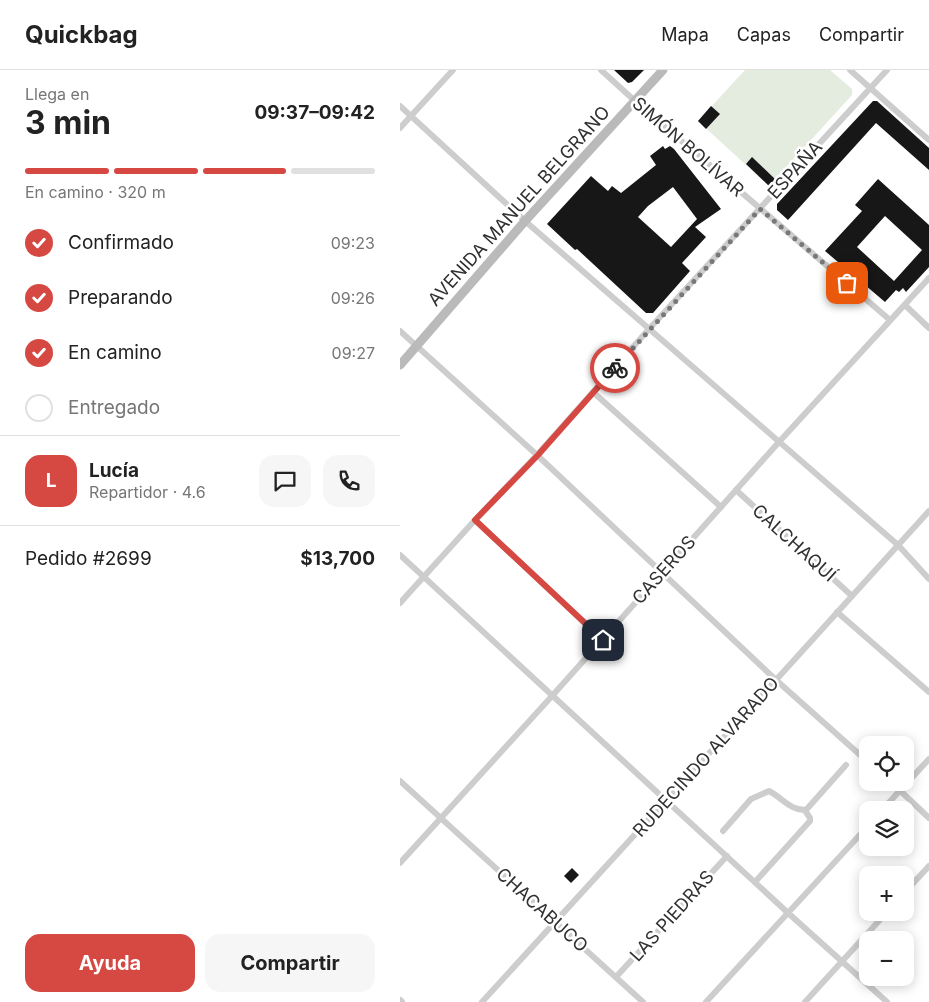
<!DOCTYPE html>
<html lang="es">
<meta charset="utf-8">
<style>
body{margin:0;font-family:Inter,sans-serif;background:#f6f6f6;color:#222;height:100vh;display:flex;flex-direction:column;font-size:19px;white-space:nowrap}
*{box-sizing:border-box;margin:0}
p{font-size:16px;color:#767676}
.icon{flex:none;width:28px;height:28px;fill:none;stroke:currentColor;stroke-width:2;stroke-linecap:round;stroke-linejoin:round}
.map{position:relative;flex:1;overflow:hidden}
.details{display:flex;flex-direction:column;background:#fff;width:400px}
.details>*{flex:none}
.fabs{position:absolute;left:459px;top:666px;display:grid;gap:10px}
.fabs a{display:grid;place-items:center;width:55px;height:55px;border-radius:10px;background:#fff;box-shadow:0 2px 12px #0003;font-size:25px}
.pin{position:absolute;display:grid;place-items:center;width:42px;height:42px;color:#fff;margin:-21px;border-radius:10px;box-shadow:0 2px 8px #0006}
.courier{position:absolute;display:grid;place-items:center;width:50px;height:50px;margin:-25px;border:4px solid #d64842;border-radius:50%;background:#fff;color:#222;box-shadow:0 1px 6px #0007}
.head em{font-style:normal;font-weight:700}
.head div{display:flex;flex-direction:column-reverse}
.head{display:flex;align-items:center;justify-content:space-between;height:85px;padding:0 25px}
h1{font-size:32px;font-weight:700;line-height:38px}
.bar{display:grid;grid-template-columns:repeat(4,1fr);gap:8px 5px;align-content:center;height:60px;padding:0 25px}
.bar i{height:6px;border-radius:4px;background:#e0e0e0}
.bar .active{background:#d64842}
.bar p{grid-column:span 4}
.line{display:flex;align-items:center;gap:12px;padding:0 25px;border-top:1px solid #e0e0e0}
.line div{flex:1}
.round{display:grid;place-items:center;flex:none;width:52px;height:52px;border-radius:15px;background:#f6f6f6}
ol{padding:0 25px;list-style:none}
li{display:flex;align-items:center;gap:15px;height:55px}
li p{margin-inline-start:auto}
li .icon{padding:5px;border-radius:50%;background:#d64842;color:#fff;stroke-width:4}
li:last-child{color:#767676}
li i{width:28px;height:28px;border:2px solid #e0e0e0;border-radius:50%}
.action{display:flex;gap:10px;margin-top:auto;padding:10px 25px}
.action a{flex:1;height:58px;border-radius:15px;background:#d64842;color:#fff;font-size:20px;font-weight:700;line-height:58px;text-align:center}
.action a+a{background:#f6f6f6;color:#222}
header{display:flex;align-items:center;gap:30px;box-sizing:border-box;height:70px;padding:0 25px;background:#fff;border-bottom:1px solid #e0e0e0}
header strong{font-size:24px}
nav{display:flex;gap:28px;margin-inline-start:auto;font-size:18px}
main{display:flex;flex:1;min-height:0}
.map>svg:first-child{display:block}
.green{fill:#e4ebdf}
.building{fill:#171717;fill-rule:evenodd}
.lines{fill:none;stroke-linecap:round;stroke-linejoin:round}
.minor{stroke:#cdcdcd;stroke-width:6}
.tertiary{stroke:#cdcdcd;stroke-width:8}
.secondary{stroke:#bababa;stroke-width:9}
.done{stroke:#787878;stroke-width:5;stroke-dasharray:0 9}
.route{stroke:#d64842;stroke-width:6}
.labels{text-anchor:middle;stroke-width:5;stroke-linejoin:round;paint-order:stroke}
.street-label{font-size:18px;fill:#303030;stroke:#fff}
</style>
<header>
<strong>Quickbag</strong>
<nav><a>Mapa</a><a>Capas</a><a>Compartir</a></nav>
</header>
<main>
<section class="details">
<div class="head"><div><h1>3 min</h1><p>Llega en</p></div><em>09:37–09:42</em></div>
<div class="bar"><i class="active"></i><i class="active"></i><i class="active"></i><i></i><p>En camino · 320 m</p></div>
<ol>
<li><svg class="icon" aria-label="check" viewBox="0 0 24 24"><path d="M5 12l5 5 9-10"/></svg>Confirmado<p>09:23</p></li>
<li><svg class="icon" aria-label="check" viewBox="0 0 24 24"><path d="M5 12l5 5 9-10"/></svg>Preparando<p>09:26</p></li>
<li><svg class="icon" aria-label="check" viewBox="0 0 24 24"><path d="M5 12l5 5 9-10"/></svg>En camino<p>09:27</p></li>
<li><i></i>Entregado</li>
</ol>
<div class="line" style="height:90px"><b class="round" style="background:#d64842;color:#fff">L</b><div><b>Lucía</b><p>Repartidor · 4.6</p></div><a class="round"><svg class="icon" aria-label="chat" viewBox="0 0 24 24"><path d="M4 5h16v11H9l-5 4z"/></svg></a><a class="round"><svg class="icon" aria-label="phone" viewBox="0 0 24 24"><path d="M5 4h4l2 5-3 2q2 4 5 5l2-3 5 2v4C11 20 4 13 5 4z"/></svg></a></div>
<div class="line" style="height:65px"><div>Pedido #2699</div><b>$13,700</b></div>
<div class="action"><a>Ayuda</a><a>Compartir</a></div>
</section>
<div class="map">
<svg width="529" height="932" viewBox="0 0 529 932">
<rect width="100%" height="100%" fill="#fff"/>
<!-- green -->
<polygon class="green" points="345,0 430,0 452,19 452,25 369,116 298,51"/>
<!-- building -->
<g class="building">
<polygon points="214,0 244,0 232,12 228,13"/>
<polygon points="473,31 477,31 529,78 529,100 476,53 388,150 377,140 377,134"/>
<polygon points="311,36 320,44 306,59 298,51"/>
<path d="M263 76 265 79 270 76 274 79 321 139 295 157 306 167 282 193 290 201 253 243H246L177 179 175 180 147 154 191 106 208 121 212 116 221 123 256 95 250 86ZM273 117 297 149 271 177 238 147 248 136Z"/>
<polygon points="352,87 375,109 369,116 346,94"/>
<path d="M478 109 529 155V197L506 222 503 218 499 222 496 220 485 232 425 181 462 141 455 135ZM485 146 522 180 494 211 457 177Z"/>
<polygon points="172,798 179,805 171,813 164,806"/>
</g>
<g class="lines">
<!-- minor -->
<g class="minor">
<polyline points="201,0 235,31 490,250"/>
<polyline points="450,0 529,70"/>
<polyline points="0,36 125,151 498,475 529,509"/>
<polyline points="0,58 53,0"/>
<polyline points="505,235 529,258"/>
<polyline points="0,261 137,385 376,610 468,692"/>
<polyline points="193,322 321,437"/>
<polyline points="336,420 452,526"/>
<polyline points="75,450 203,570"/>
<polyline points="0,485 387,842 487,932"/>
<polyline points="0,533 75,450 137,385 249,259 487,0"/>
<polyline points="437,542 529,622"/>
<polyline points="0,711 243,932"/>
<polyline points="491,712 529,748"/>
<polyline points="482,740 529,689"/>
<path d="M323 761 351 729 369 721C383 728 389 740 406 740"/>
<polyline points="0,793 152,626 379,372 529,208"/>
<polyline points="355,812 410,751 410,748 406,742 406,740 446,695"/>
<polyline points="505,822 529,796"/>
<polyline points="216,907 327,786"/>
<polyline points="82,932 376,610 529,441"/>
<polyline points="306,932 468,756"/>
<polyline points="405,932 487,842"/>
</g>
<!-- tertiary -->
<polyline class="tertiary" points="0,931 1,932"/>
<!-- secondary -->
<polyline class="secondary" points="0,295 125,151 263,0"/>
</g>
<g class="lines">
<!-- done -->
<polyline class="done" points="215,298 360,139 447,213"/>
<!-- route -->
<polyline class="route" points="203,570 75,450 138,385 215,298"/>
</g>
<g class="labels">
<!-- street labels -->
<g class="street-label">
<text transform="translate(288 77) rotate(41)" y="6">SIMÓN BOLÍVAR</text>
<text transform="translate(395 100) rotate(-48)" y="6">ESPAÑA</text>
<text transform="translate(119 136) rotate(-48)" y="6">AVENIDA MANUEL BELGRANO</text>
<text transform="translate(394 473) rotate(42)" y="6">CALCHAQUÍ</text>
<text transform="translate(264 500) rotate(-48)" y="6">CASEROS</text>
<text transform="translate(306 687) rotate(-48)" y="6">RUDECINDO ALVARADO</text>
<text transform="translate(142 840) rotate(42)" y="6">CHACABUCO</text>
<text transform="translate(272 846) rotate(-48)" y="6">LAS PIEDRAS</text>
</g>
</g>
</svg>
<div class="fabs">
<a><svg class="icon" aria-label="locate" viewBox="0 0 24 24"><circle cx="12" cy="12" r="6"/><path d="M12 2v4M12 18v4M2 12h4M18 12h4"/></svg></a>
<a><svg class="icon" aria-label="layers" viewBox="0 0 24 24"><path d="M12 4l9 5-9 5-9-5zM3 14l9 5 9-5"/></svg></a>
<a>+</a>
<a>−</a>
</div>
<div class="pin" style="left:447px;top:213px;background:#ea580c"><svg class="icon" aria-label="bag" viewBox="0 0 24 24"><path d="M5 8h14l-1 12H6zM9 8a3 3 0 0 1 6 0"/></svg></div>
<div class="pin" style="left:203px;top:570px;background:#1f2937"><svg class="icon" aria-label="home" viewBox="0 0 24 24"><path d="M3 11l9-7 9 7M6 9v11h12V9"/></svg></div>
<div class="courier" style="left:215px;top:298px"><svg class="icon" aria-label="bike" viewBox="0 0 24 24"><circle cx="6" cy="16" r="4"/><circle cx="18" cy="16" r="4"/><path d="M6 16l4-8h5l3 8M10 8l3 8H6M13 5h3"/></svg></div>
</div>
</main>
